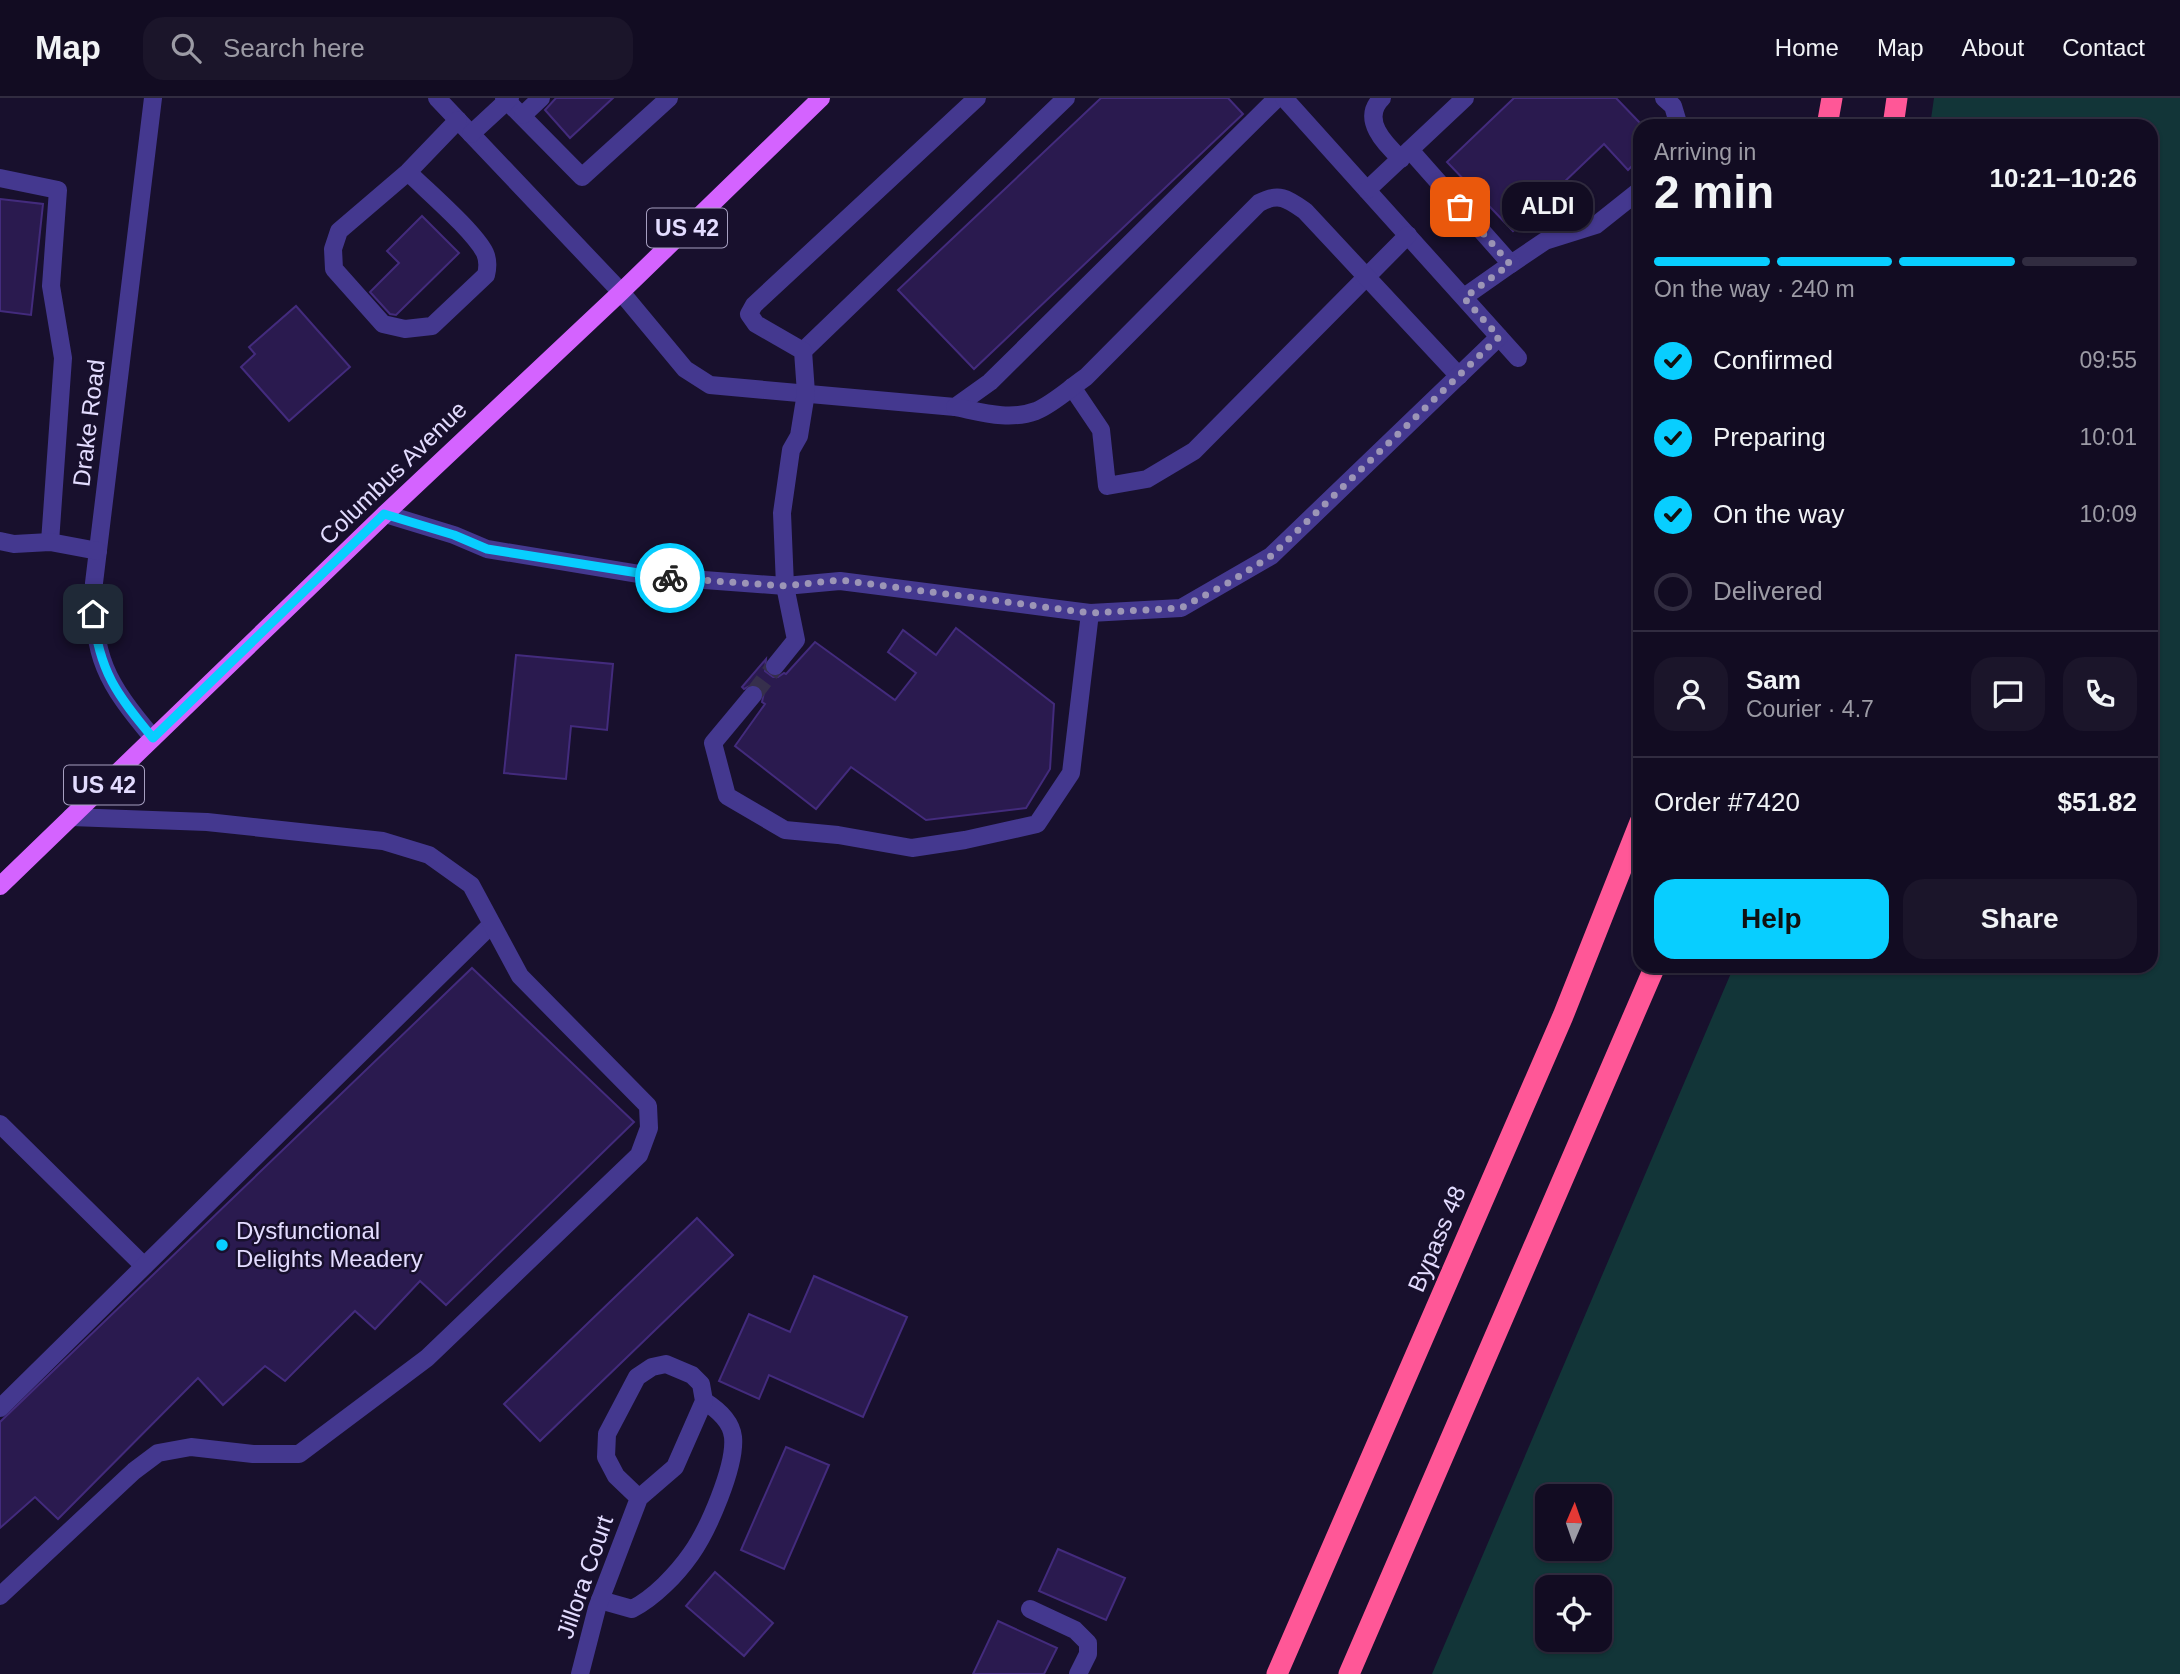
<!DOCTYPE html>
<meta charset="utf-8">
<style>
body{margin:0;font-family:Arial,sans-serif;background:#1b152a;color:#f1f3f6;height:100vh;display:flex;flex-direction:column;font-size:26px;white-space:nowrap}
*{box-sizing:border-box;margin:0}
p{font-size:23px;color:#9c9ba5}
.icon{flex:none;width:38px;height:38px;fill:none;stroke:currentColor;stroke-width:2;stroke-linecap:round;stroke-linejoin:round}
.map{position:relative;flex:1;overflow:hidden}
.panel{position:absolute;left:1633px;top:21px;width:525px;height:854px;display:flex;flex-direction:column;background:#120c22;border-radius:21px;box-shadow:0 2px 5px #0004,0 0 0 2px #312c40}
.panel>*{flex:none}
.needle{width:46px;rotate:2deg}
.fabs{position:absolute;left:1535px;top:1386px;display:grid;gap:14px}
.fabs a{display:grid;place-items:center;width:77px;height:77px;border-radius:14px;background:#120c22;box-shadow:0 2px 5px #0004,0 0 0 2px #312c40;font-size:35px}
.pin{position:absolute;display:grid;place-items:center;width:60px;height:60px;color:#fff;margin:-30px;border-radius:14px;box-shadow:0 4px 10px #0006}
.courier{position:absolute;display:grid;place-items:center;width:70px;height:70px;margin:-35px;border:5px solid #08ceff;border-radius:50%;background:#fff;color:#222;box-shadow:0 2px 9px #0007}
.bubble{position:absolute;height:49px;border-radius:21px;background:#120c22;box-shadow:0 2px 5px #0004,0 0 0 2px #312c40;font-size:23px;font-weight:700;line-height:49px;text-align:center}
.summary em{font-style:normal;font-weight:700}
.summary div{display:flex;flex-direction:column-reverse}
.summary{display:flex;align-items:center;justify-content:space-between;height:119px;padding:0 21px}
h1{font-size:46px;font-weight:700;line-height:52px}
.bar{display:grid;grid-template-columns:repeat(4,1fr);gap:10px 7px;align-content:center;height:84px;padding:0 21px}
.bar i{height:9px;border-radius:5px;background:#312c40}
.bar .on{background:#08ceff}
.bar p{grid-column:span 4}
.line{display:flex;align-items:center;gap:18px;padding:0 21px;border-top:2px solid #312c40}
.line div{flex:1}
.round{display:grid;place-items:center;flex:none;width:74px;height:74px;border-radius:21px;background:#1b152a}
ol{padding:0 21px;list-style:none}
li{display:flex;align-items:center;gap:21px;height:77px}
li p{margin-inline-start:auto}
li .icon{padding:7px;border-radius:50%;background:#08ceff;color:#111;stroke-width:4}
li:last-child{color:#9c9ba5}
li i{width:38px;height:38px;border:4px solid #312c40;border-radius:50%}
.primary-button{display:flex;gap:14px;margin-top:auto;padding:14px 21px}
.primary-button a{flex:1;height:80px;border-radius:21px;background:#08ceff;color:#111;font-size:28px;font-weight:700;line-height:80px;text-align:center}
.primary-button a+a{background:#1b152a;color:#f1f3f6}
header{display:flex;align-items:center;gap:42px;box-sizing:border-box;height:98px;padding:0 35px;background:#120c22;border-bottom:2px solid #312c40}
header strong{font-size:33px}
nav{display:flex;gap:38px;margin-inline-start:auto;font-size:24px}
.search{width:490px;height:63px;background:#1b152a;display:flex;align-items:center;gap:18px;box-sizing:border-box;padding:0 24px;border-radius:21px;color:#9c9ba5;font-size:26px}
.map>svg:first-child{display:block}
.green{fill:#123538;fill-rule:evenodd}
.building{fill:#2a1a4f;stroke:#432b7d;stroke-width:2}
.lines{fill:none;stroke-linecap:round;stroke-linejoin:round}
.minor-tunnel{stroke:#362f4c;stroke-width:18;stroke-dasharray:18 9;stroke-linecap:butt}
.minor{stroke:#44388f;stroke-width:18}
.major{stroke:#d463ff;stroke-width:18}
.highway{stroke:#ff5797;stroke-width:21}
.done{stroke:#9c95b6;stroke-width:7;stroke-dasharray:0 12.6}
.route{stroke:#08ceff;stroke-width:9}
.poi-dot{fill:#08ceff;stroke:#18102d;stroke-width:2.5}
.labels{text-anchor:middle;stroke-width:5;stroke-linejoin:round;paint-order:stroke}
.shield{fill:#18102d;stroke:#a69fc0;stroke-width:2}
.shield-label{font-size:23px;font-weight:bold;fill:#e3dcff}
.street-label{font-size:24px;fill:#e3dcff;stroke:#18102d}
.poi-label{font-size:24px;fill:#e3dcff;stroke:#18102d;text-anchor:start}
</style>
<header>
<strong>Map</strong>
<div class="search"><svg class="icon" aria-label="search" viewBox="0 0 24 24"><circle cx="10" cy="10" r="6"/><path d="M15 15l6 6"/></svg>Search here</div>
<nav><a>Home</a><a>Map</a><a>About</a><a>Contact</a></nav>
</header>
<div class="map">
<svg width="2180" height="1576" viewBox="0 0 2180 1576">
<rect width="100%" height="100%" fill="#18102d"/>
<!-- green -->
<path class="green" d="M1934 0H2180V1576H1432L1734 868H2151V28H1930ZM1547 1398H1600V1451H1547ZM1547 1489H1600V1542H1547Z"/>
<!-- building -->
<g class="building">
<polygon points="556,0 613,0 570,40 545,12"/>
<polygon points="1101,0 1228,0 1243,16 974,271 898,192"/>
<polygon points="1514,0 1616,0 1640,25 1640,60 1628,72 1604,46 1513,133 1447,64"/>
<polygon points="0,101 43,106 31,217 0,213"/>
<polygon points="422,118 459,155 396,217 390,216 370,194 399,165 387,153"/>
<polygon points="296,208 350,269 289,323 241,269 255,256 249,249"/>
<polygon points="956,530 1054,606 1050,671 1026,710 926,722 851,669 816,711 735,648 765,606 762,604 764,594 760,588 754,586 744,591 742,589 766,561 765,573 773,579 778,579 784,575 786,576 815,544 895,602 916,575 888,554 903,532 936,557"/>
<polygon points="516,557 613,566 607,632 571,628 566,681 504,675"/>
<polygon points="472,870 634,1024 446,1207 420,1183 375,1231 355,1213 285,1283 265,1268 223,1307 198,1280 58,1421 35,1399 0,1430 0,1324"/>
<polygon points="697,1120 733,1157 540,1343 504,1306"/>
<polygon points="814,1178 907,1219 863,1319 769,1277 759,1301 719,1283 749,1216 790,1234"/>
<polygon points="786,1349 829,1367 784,1471 741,1452"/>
<polygon points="1058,1451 1125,1480 1106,1522 1039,1493"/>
<polygon points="715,1474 773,1525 744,1558 686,1508"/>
<polygon points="998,1523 1057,1550 1044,1576 973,1576"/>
</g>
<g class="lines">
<!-- minor-tunnel -->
<polyline class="minor-tunnel" points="753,597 775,568"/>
<!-- minor -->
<g class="minor">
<path d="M153 0 94 485C92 560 106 584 153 640"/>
<polyline points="437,0 621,194 685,271 710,287 955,309 990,284 1277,0"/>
<polyline points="504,0 582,79 669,0"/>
<polyline points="1284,0 1518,260"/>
<path d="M1382 0C1360 21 1385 46 1401 61"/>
<polyline points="1664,0 1673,8 1679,28"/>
<polyline points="523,17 541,0"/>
<polyline points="471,36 510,0"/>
<polyline points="1410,52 1511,166 1545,143 1596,127 1640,92"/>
<path d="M408 74C427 93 474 133 485 155 488 162 488 169 486 177L432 228 405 231 383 226 334 171 333 151 339 133 408 74 458 22"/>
<polyline points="0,80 58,92 51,188 63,260 50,444"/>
<polyline points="1367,92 1465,0"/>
<polyline points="1464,199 1511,166"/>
<polyline points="803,253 1066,0"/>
<polyline points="1072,289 1101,332 1107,388 1147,381 1194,353 1408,137"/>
<path d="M955 309C981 314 1009 323 1036 313 1053 306 1070 290 1086 279L1259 105C1279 94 1288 101 1305 113L1459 278"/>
<polyline points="385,416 454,437 487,451 651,478 785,488 840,483 1090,515 1181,510 1271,458 1499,239"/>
<polyline points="0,443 14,446 50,444 98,453"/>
<polyline points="775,568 796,542 785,488 782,415 791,352 799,338 806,295 803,253 756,226 749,216 754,207 977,0"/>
<polyline points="753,597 713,645 727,698 785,732 838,737 912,750 965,742 1037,726 1071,675 1090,515"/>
<polyline points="0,1026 144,1168"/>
<polyline points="0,1310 491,827"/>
<polyline points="0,1498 134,1373 158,1355 191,1349 253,1356 299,1356 427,1260 639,1057 649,1030 648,1008 520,878 471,787 429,757 383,743 207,724 71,719"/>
<path d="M600 1502 632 1511C654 1500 677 1476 691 1456 708 1432 736 1368 733 1339 731 1322 717 1311 704 1303"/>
<polyline points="1030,1511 1075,1532 1088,1545 1088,1556 1078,1576"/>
<polyline points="580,1576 597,1510 639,1400 675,1369 704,1303 701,1286 692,1277 666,1266 652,1269 637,1279 607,1336 606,1359 616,1378 639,1400"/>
</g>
<!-- major -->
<polyline class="major" points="0,788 385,416 621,194 821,0"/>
<!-- highway -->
<g class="highway">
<polyline points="1827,28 1832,0"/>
<polyline points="1893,28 1897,0"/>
<polyline points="1277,1576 1563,918 1640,724"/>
<polyline points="1349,1576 1655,868"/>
</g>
</g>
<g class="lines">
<!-- done -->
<polyline class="done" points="670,480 785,488 840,482 1090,515 1181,510 1228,485 1271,458 1499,239 1464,200 1510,166 1460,109"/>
<!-- route -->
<path class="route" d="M93 516C99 573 117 597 153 640L384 416 454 437 487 451 670 480"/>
</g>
<!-- markers -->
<circle class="poi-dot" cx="222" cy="1147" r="7"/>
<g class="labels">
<!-- shield labels -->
<g class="shield">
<rect x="647" y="110.5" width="80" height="39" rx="5"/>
<rect x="64" y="667.5" width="80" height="39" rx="5"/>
</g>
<g class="shield-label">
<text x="687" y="138">US 42</text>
<text x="104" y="695">US 42</text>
</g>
<!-- street labels -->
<g class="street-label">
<text transform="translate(89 325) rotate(-83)" y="8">Drake Road</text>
<text transform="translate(393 375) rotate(-44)" y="8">Columbus Avenue</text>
<text transform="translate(1437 1141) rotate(-67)" y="8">Bypass 48</text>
<text transform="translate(585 1479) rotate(-71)" y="8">Jillora Court</text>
</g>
<!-- poi labels -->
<g class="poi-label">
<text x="236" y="1141">Dysfunctional<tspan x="236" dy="28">Delights Meadery</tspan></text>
</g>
</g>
</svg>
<div class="fabs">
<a><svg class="needle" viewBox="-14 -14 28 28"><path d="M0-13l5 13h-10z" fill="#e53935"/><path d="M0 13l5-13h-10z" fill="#9c9ba5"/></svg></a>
<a><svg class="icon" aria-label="locate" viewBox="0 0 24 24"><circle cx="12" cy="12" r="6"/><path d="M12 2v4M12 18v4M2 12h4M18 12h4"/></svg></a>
</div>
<div class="pin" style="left:1460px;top:109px;background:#ea580c"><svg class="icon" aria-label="bag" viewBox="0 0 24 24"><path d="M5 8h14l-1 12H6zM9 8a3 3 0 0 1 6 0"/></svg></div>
<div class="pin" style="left:93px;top:516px;background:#1f2937"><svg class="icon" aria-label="home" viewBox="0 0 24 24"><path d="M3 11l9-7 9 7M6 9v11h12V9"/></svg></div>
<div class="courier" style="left:670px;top:480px"><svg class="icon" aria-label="bike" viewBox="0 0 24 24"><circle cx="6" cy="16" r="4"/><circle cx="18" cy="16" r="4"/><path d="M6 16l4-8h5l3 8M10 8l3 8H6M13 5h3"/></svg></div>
<div class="bubble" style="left:1502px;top:84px;width:91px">ALDI</div>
<section class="panel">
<div class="summary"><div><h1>2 min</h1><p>Arriving in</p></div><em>10:21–10:26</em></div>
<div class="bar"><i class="on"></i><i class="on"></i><i class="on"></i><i></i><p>On the way · 240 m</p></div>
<ol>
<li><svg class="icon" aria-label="check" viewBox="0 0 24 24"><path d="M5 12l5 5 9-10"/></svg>Confirmed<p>09:55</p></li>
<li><svg class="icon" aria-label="check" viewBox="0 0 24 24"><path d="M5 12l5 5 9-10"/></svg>Preparing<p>10:01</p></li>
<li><svg class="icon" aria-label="check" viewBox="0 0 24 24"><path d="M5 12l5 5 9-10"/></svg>On the way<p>10:09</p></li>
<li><i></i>Delivered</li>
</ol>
<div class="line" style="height:126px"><a class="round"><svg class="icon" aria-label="person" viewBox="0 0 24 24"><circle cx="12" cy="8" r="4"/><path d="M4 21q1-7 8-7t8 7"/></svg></a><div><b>Sam</b><p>Courier · 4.7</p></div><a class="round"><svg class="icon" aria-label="chat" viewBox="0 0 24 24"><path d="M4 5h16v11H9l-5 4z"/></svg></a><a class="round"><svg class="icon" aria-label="phone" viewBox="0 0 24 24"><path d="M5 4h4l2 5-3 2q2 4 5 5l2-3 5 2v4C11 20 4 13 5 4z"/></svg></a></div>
<div class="line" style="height:91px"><div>Order #7420</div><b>$51.82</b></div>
<div class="primary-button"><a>Help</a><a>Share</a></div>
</section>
</div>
